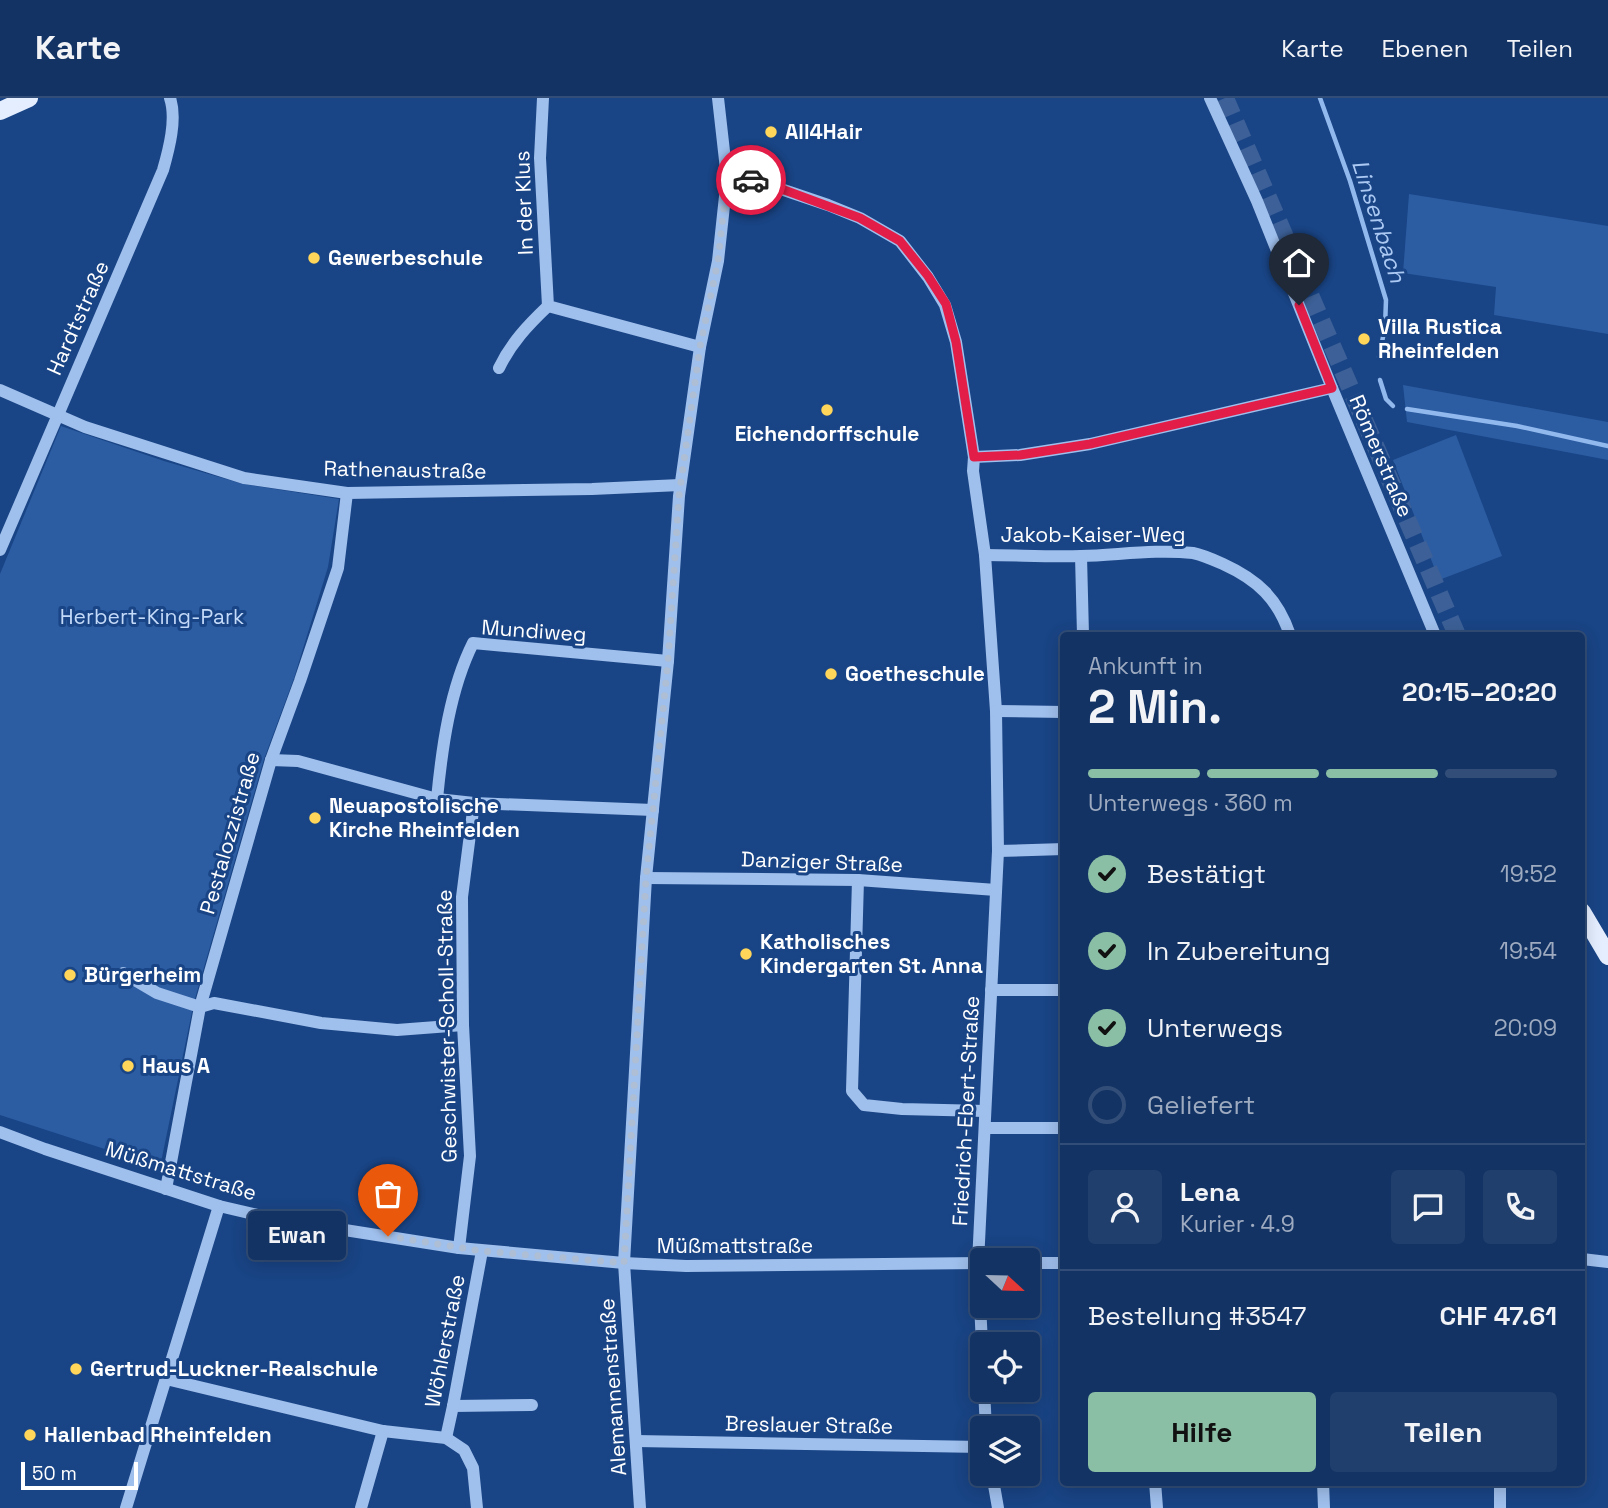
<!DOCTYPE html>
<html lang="de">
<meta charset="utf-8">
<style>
body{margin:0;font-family:"Space Grotesk",sans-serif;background:#203f6d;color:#f1f3f6;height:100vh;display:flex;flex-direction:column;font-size:26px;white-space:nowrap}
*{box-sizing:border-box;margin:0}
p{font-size:23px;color:#9daabf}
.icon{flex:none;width:38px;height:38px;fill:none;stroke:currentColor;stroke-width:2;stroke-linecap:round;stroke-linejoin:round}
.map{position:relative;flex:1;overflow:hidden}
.side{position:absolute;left:1060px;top:534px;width:525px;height:854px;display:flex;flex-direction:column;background:#133364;border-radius:7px;box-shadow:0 4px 18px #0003,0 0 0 2px #324e78}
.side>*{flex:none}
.needle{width:46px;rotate:112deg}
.fabs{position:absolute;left:970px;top:1150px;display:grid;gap:14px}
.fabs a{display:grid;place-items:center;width:70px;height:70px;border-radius:7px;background:#133364;box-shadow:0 4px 18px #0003,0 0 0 2px #324e78;font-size:35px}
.scale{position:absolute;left:21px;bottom:18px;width:117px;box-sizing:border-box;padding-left:7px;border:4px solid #fff;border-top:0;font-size:19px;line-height:24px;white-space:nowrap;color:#fff;-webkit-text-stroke:5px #194485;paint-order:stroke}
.pin{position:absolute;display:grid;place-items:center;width:60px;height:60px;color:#fff;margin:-72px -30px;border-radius:50% 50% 50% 0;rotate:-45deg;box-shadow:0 0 7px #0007}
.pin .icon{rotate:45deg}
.courier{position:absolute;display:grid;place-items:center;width:70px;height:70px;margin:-35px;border:5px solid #e11d48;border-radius:50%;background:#fff;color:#222;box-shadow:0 2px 9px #0007}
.bubble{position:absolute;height:49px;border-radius:7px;background:#133364;box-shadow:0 4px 18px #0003,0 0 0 2px #324e78;font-size:23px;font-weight:700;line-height:49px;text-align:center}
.headline em{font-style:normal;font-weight:700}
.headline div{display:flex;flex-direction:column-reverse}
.headline{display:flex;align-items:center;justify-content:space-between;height:119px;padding:0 28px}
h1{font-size:46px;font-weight:700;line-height:52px}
.bar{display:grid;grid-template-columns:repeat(4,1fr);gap:10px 7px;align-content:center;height:84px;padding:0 28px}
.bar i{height:9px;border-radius:5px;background:#324e78}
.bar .active{background:#8abfa5}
.bar p{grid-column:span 4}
.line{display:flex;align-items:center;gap:18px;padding:0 28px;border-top:2px solid #324e78}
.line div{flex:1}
.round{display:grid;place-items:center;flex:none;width:74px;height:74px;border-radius:7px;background:#203f6d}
ol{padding:0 28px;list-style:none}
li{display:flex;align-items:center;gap:21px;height:77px}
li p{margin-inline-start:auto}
li .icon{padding:7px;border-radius:50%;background:#8abfa5;color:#111;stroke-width:4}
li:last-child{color:#9daabf}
li i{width:38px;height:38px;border:4px solid #324e78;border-radius:50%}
.primary-button{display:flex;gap:14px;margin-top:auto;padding:14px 28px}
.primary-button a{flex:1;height:80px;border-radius:7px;background:#8abfa5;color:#111;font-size:28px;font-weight:700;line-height:80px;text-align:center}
.primary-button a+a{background:#203f6d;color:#f1f3f6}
header{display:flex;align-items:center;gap:42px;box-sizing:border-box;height:98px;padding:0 35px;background:#133364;border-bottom:2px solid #324e78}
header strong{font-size:33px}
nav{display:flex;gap:38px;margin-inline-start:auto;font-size:24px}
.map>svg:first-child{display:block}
.green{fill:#2c5da3}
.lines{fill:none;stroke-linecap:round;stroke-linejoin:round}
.stream{stroke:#92b9ee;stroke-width:4.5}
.major-tunnel{stroke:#3c6097;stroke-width:18;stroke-dasharray:18 9;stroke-linecap:butt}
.minor{stroke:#9fbfec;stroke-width:12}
.major{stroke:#e4eeff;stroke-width:18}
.done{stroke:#aebed4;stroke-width:7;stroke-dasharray:0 12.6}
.route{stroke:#e11d48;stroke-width:9}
.poi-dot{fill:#ffd55a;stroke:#194485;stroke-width:2.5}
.labels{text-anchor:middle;stroke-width:6;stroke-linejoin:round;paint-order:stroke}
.poi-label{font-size:21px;font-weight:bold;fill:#fff;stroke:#194485;text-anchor:start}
.street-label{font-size:21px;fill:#fff;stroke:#194485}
.park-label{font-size:21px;fill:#c4daf9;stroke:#194485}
.water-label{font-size:23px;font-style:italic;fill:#abc9f3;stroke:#194485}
</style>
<header>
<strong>Karte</strong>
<nav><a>Karte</a><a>Ebenen</a><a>Teilen</a></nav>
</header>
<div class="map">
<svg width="1608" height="1410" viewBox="0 0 1608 1410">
<rect width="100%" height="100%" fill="#194485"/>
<!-- green -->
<g class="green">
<polygon points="1409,96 1608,128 1608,236 1494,217 1496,189 1403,175"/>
<polygon points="1403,287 1608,324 1608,362 1407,324"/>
<polygon points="61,328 164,363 243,386 339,401 328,469 294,580 264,661 194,904 160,1069 0,1017 0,476"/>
<polygon points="1456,337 1502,458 1439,482 1393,362"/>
</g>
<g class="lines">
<!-- stream -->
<g class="stream">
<polyline points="1320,0 1350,83 1386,202 1385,229 1379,259"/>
<polyline points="1380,282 1386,301 1393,308"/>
<polyline points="1407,311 1517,328 1608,348"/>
</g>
<!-- major-tunnel -->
<polyline class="major-tunnel" points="1225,0 1457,537"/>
<!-- minor -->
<g class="minor">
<polyline points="543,0 540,60 548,208 700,249"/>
<polyline points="1210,0 1257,103 1332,290 1435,537"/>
<polyline points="727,80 760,84 828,107 860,120 900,143 928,179 945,207 956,244 974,359 973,373 985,457 996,613 998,753 978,1165 982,1246"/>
<path d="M499 270C511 245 528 227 548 208"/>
<polyline points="0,292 85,329 244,380 347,395 592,391 680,387"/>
<polyline points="974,359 1020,357 1090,346 1332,290"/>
<path d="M0 452 163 72C169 51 177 21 170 0"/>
<path d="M985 457C1017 457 1049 459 1081 458 1118 457 1156 451 1193 455 1203 457 1214 462 1223 466 1258 482 1278 501 1290 537"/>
<polyline points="1081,458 1083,537"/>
<polyline points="996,613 1064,614"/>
<polyline points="271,662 298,663 437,701 474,705 653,712"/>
<path d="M437 701C442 649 450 591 473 545L668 563"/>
<polyline points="998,753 1064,751"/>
<polyline points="646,780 858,782 996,792"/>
<polyline points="858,782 852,993 864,1007 902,1011 985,1013"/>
<polyline points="123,875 157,895 200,909 214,905 321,925 397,932 463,927"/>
<polyline points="991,892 1064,892"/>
<polyline points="986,1030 1064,1030"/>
<polyline points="0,1034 45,1051 219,1108 275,1121 459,1150 624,1165 686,1168 982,1165"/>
<polyline points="166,1091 200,909 271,662 300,583 338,470 347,395"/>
<polyline points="459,1150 470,1058 463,927 462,799 474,705"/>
<polyline points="1582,1161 1608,1164"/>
<polyline points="1027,1165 1064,1165"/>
<polyline points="166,1281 383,1333 446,1340 464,1352 473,1370 477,1410"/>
<polyline points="984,1292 986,1330"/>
<polyline points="453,1308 532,1307"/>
<polyline points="446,1340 453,1308 482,1153"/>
<polyline points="636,1343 982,1349"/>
<polyline points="992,1376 998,1410"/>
<polyline points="1155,1384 1157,1410"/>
<polyline points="1323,1384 1324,1410"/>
<polyline points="126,1410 219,1108"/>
<polyline points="361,1410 383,1333"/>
<polyline points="640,1410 624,1165 646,780 668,563 679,398 700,249 718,163 727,80 718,0"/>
<polyline points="1500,1410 1500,1384"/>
</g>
<!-- major -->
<g class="major">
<polyline points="0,13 29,0"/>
<polyline points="1582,814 1608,858"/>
</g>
</g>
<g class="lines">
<!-- done -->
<polyline class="done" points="388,1138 482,1153 624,1165 646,780 668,563 679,398 700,249 718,163 727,80 751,82"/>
<!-- route -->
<polyline class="route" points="751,82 760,83 860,120 900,143 928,178 946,206 956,244 974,359 1020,357 1090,346 1332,290 1299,207"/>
</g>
<!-- markers -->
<g class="poi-dot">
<circle cx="771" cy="34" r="7"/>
<circle cx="314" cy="160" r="7"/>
<circle cx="1364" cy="241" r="7"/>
<circle cx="827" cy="312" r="7"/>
<circle cx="831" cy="576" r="7"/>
<circle cx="315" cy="720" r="7"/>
<circle cx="746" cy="856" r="7"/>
<circle cx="70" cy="877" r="7"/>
<circle cx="128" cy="968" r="7"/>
<circle cx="76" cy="1271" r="7"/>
<circle cx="30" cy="1337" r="7"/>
</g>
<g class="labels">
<!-- poi labels -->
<g class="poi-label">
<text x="785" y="41">All4Hair</text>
<text x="328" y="167">Gewerbeschule</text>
<text x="1378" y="236">Villa Rustica<tspan x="1378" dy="24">Rheinfelden</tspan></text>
<text x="827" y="343" text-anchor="middle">Eichendorffschule</text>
<text x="845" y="583">Goetheschule</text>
<text x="329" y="715">Neuapostolische<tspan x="329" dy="24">Kirche Rheinfelden</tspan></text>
<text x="760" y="851">Katholisches<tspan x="760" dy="24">Kindergarten St. Anna</tspan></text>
<text x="84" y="884">Bürgerheim</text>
<text x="142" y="975">Haus A</text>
<text x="90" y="1278">Gertrud-Luckner-Realschule</text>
<text x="44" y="1344">Hallenbad Rheinfelden</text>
</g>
<!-- street labels -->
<g class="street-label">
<text transform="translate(524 105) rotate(-92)" y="7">In der Klus</text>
<text transform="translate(78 220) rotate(-66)" y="7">Hardtstraße</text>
<text transform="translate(1381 358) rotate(67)" y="7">Römerstraße</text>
<text transform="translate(405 372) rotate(1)" y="7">Rathenaustraße</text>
<text x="1093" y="444">Jakob-Kaiser-Weg</text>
<text transform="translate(534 533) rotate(4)" y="7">Mundiweg</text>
<text transform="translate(230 735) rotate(-74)" y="7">Pestalozzistraße</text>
<text transform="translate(822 764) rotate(2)" y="7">Danziger Straße</text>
<text transform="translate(447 928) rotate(-91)" y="7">Geschwister-Scholl-Straße</text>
<text transform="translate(966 1013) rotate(-87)" y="7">Friedrich-Ebert-Straße</text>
<text transform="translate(181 1073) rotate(17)" y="7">Müßmattstraße</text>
<text x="735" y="1155">Müßmattstraße</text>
<text transform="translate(445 1243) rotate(-79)" y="7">Wöhlerstraße</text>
<text transform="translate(613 1289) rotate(-94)" y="7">Alemannenstraße</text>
<text transform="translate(809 1327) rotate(1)" y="7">Breslauer Straße</text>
</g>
<!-- park labels -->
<g class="park-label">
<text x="152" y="526">Herbert-King-Park</text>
</g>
<!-- water labels -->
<g class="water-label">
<text transform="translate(1379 123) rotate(72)" y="8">Linsenbach</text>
</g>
</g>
</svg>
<div class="fabs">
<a><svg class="needle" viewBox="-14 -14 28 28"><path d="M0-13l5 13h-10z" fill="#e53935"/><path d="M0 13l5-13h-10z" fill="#9daabf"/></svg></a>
<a><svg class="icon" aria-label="locate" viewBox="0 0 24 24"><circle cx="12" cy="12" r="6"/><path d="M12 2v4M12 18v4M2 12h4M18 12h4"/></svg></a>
<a><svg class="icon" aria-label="layers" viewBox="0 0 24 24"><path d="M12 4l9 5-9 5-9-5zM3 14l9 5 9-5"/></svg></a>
</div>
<div class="scale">50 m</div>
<div class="pin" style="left:388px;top:1138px;background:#ea580c"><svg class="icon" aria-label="bag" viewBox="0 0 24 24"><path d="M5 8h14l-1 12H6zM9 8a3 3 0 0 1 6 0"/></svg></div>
<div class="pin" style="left:1299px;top:207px;background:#1f2937"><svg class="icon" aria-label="home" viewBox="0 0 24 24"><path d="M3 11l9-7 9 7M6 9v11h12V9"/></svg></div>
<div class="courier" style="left:751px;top:82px"><svg class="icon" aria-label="car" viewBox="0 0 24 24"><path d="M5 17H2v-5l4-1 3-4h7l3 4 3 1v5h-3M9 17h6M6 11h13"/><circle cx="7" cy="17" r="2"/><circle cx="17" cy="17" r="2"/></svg></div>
<div class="bubble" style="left:248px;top:1113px;width:98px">Ewan</div>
<section class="side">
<div class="headline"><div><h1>2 Min.</h1><p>Ankunft in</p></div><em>20:15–20:20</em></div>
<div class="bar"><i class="active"></i><i class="active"></i><i class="active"></i><i></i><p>Unterwegs · 360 m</p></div>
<ol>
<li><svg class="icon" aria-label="check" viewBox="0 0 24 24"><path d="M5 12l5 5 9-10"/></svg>Bestätigt<p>19:52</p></li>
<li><svg class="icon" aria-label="check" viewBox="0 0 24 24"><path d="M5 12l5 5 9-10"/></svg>In Zubereitung<p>19:54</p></li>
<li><svg class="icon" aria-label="check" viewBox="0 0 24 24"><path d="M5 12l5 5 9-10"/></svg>Unterwegs<p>20:09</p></li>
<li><i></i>Geliefert</li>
</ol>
<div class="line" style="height:126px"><a class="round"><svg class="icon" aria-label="person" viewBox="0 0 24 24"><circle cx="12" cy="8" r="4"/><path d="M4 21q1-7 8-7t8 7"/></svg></a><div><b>Lena</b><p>Kurier · 4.9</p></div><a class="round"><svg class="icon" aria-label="chat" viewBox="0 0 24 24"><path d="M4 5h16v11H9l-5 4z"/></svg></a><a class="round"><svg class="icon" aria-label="phone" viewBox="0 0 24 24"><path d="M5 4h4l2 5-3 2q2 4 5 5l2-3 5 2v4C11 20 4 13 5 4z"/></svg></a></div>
<div class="line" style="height:91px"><div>Bestellung #3547</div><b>CHF 47.61</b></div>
<div class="primary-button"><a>Hilfe</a><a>Teilen</a></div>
</section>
</div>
